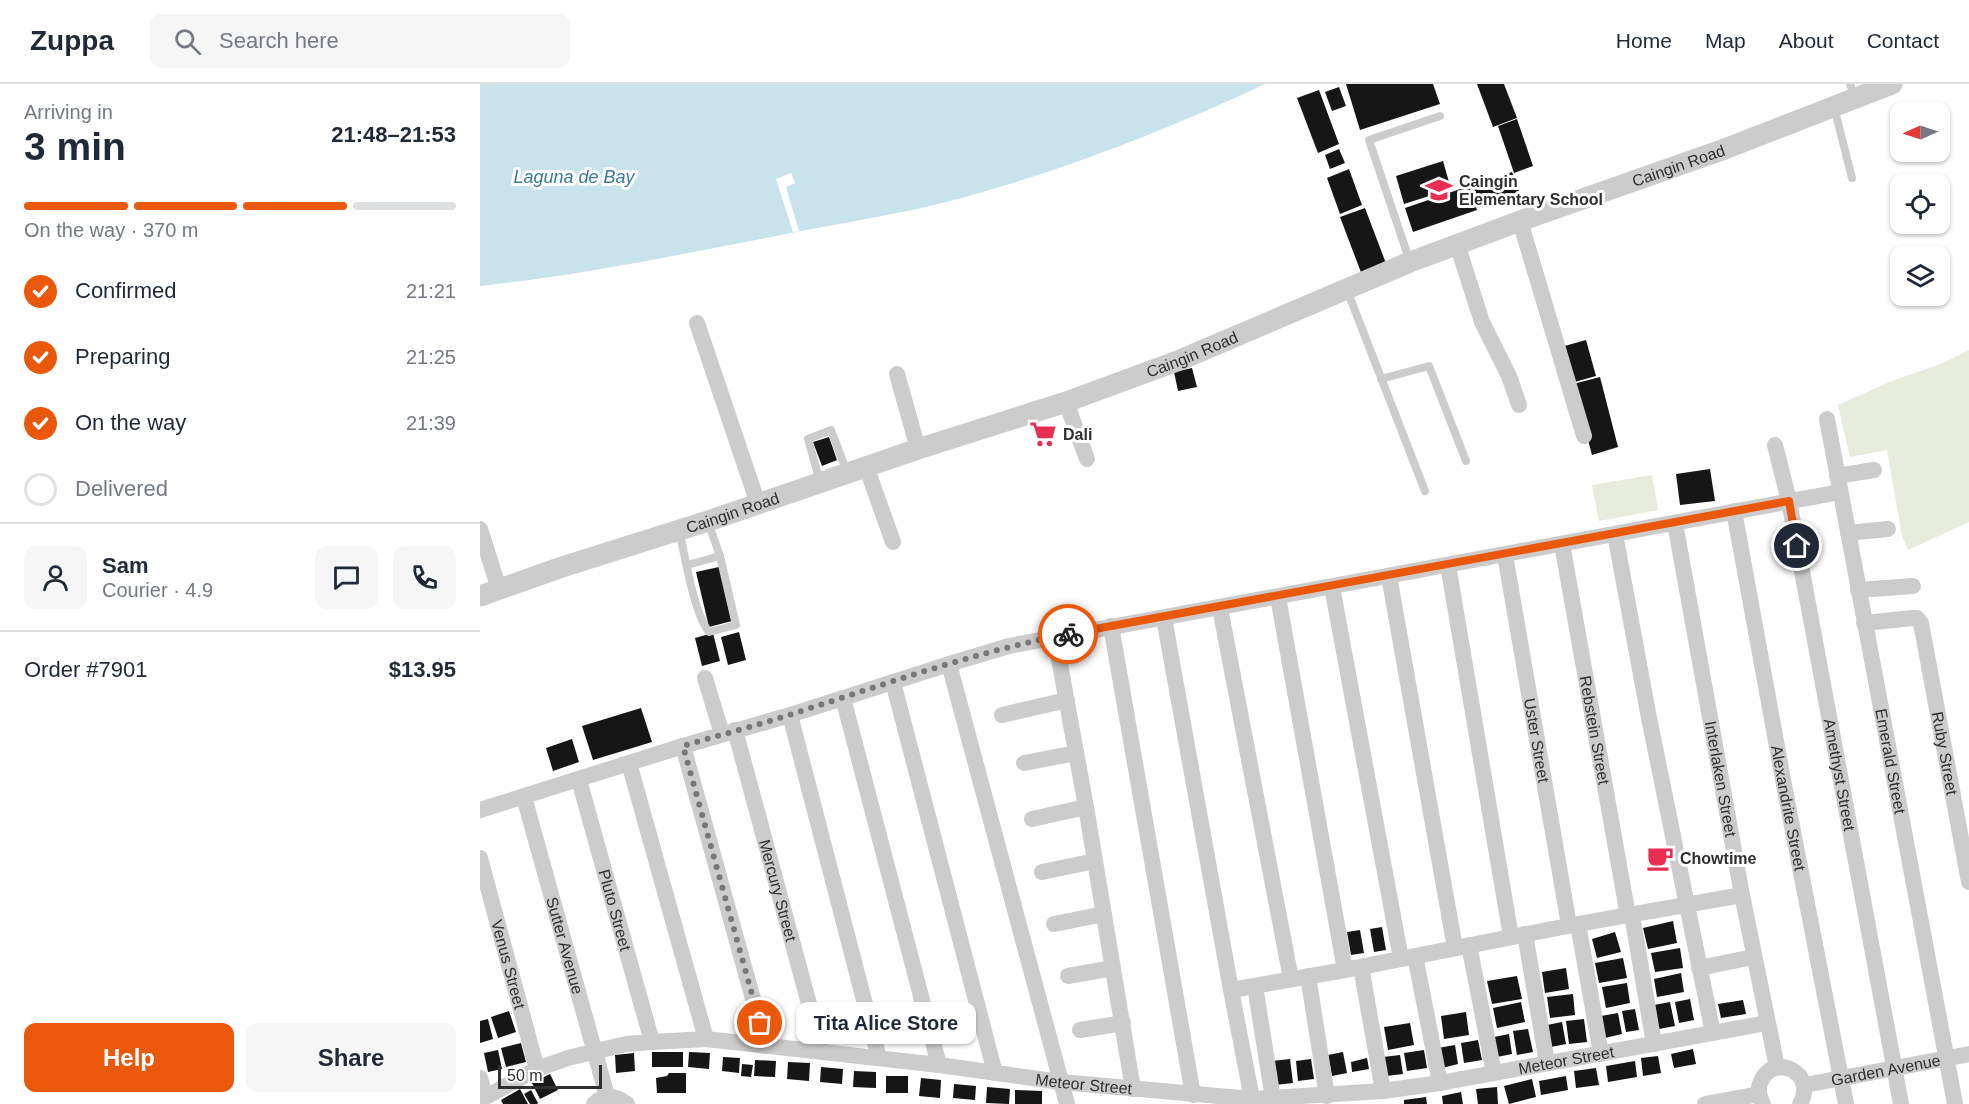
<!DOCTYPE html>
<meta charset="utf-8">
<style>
body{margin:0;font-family:Helvetica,sans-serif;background:#f6f6f7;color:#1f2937;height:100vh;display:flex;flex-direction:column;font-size:22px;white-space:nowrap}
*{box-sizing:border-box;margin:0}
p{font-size:20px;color:#747a83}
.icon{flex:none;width:33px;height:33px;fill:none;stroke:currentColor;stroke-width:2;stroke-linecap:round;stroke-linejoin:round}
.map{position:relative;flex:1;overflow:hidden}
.drawer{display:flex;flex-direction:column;background:#fff;width:480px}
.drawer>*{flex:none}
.needle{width:39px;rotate:267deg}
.tools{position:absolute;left:1410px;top:18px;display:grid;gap:12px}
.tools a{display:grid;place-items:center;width:60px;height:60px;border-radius:12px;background:#fff;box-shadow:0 2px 4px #0004;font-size:30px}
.scale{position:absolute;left:18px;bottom:15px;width:104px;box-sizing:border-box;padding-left:6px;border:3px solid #2f2f2f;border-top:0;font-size:16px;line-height:21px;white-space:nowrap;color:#2f2f2f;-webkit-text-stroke:4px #fff;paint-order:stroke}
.pin{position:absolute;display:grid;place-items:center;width:51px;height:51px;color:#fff;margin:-26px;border:3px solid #fff;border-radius:50%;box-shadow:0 2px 6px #0007}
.courier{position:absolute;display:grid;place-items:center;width:60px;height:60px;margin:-30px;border:4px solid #ea580c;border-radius:50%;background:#fff;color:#222;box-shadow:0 2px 8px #0007}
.bubble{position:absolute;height:42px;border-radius:12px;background:#fff;box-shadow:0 2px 4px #0004;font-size:20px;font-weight:700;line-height:42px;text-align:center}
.summary em{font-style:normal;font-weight:700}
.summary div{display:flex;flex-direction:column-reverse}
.summary{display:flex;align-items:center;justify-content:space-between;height:102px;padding:0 24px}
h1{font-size:39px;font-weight:700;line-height:45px}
.bar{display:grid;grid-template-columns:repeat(4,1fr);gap:9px 6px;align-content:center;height:72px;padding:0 24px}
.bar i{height:8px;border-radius:4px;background:#e0e1e3}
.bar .current{background:#ea580c}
.bar p{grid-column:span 4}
.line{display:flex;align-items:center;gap:15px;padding:0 24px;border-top:2px solid #e0e1e3}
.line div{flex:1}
.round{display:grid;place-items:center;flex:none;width:63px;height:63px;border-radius:12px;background:#f6f6f7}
ol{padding:0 24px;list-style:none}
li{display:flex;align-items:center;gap:18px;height:66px}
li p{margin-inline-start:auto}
li .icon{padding:6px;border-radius:50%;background:#ea580c;color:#fff;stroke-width:4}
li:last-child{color:#747a83}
li i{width:33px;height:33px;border:3px solid #e0e1e3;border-radius:50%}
.action{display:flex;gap:12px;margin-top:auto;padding:12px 24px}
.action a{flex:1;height:69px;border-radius:12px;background:#ea580c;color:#fff;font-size:24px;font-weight:700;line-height:69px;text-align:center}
.action a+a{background:#f6f6f7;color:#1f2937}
header{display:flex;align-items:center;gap:36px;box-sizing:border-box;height:84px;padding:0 30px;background:#fff;border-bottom:2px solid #e0e1e3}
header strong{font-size:28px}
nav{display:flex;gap:33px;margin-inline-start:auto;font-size:21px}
.search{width:420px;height:54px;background:#f6f6f7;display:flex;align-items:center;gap:15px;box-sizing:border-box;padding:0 21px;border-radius:12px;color:#747a83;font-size:22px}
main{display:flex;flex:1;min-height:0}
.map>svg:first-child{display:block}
.green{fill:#e7ecdc}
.water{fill:#c8e3ec}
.pier{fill:#fff}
.building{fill:#161616}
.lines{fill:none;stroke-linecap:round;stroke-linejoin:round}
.service{stroke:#ccc;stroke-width:8}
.minor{stroke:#ccc;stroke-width:16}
.tertiary{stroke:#ccc;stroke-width:21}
.done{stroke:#787878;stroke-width:6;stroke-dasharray:0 10.8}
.route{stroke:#ea580c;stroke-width:8}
.labels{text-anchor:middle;stroke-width:6;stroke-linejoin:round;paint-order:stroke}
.street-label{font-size:16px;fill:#2f2f2f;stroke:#fff}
.poi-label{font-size:16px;font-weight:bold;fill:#2f2f2f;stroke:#fff;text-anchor:start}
.water-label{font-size:18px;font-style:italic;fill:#3b7b92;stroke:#fff}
</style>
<header>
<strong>Zuppa</strong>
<div class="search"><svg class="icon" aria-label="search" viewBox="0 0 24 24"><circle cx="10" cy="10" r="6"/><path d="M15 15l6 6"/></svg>Search here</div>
<nav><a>Home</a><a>Map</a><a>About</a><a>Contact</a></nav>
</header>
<main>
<section class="drawer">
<div class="summary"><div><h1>3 min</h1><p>Arriving in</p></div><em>21:48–21:53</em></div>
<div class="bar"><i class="current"></i><i class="current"></i><i class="current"></i><i></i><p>On the way · 370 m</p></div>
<ol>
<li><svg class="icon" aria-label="check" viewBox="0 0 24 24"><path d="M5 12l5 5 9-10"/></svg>Confirmed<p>21:21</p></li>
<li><svg class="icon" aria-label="check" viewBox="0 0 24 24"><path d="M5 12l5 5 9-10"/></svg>Preparing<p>21:25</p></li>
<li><svg class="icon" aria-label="check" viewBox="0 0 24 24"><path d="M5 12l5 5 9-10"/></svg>On the way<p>21:39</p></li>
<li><i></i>Delivered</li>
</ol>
<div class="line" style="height:108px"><a class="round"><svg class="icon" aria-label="person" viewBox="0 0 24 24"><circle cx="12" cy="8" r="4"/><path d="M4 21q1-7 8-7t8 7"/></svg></a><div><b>Sam</b><p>Courier · 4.9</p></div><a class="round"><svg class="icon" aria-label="chat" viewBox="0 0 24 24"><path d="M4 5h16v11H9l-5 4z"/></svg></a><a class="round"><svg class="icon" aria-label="phone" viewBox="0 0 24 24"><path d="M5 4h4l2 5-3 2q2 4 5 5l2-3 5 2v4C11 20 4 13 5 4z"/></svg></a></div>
<div class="line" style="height:78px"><div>Order #7901</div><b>$13.95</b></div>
<div class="action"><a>Help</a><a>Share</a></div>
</section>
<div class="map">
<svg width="1489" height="1020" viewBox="0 0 1489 1020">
<rect width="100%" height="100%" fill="#fff"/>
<!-- green -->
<g class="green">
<polygon points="1489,266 1489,438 1428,466 1422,452 1407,366 1370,373 1358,321 1412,297 1463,279"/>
<polygon points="1172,391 1178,426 1119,437 1112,401"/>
</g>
<!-- water -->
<path class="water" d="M0 0H785C674 52 557 97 437 125 385 136 333 144 281 155 188 173 94 192 0 202Z"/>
<!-- pier -->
<polygon class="pier" points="311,89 315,99 306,103 319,147 313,148 296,95"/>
<!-- building -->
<g class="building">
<polygon points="866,0 953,0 960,20 880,46"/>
<polygon points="997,0 1024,0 1037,34 1013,43"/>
<polygon points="859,3 866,22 852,27 845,8"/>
<polygon points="839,6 859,60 838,69 817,14"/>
<polygon points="1037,35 1053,82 1034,89 1018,42"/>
<polygon points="859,65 865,79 850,85 845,71"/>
<polygon points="963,77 971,105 924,120 916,92"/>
<polygon points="869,85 882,121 860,130 847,94"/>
<polygon points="1032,88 1040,110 998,124 991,102"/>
<polygon points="989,102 997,126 933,148 925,124"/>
<polygon points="885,124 907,182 882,191 860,133"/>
<polygon points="1106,256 1116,292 1091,299 1081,263"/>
<polygon points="712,284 717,303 698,307 694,288"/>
<polygon points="1120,293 1138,363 1112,371 1093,300"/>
<polygon points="349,353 357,376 342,382 333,358"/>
<polygon points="1230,385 1235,417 1200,421 1196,390"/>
<polygon points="239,483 252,537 229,543 216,488"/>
<polygon points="259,548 266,576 248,581 241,553"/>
<polygon points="233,549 240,577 222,582 215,554"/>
<polygon points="161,624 172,658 113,676 102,642"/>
<polygon points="92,655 99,678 73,687 66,664"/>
<polygon points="1193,837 1197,859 1168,865 1163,844"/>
<polygon points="902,843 906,866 894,868 890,845"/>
<polygon points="880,846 884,869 871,871 867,848"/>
<polygon points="1135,848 1141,868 1117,874 1112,855"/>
<polygon points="1200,864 1203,884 1175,888 1171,869"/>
<polygon points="1143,874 1147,894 1119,899 1115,879"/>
<polygon points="1086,884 1089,905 1065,909 1062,888"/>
<polygon points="1201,889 1204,908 1177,913 1174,895"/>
<polygon points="1037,892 1042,915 1012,920 1007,897"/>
<polygon points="1147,899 1150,919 1126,924 1122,903"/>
<polygon points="1093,910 1095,931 1070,934 1067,913"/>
<polygon points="1210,915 1214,936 1199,939 1195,918"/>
<polygon points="1263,916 1266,930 1241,934 1238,920"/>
<polygon points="1041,918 1045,938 1017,944 1013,924"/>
<polygon points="1190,918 1195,942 1179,945 1174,921"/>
<polygon points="1155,925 1159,946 1146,948 1142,927"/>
<polygon points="29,927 36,948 18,954 11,933"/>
<polygon points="986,928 989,951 964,955 961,932"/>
<polygon points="1138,929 1142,950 1125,954 1121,932"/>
<polygon points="373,931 379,951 354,958 348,938"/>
<polygon points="8,935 13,955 0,959 0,937"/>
<polygon points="1104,935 1107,958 1089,960 1086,937"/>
<polygon points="1082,938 1086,960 1071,963 1067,941"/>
<polygon points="930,939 934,961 908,966 904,943"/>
<polygon points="1048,945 1053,968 1037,971 1033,947"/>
<polygon points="1029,950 1032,970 1017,973 1014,953"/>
<polygon points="998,956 1002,976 984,979 981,959"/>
<polygon points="41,959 46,978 26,983 21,964"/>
<polygon points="975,961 978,980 962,984 958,964"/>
<polygon points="1213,965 1216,980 1194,984 1191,970"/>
<polygon points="18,966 22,985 8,988 4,969"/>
<polygon points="944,966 947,984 927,987 924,969"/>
<rect x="172" y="968" width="31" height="15"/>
<polygon points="209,968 230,969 229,985 208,983"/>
<polygon points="863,968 867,989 852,992 848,971"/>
<polygon points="154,969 155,987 136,989 135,971"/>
<polygon points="920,971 923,990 906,992 903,973"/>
<polygon points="1178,972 1181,989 1163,992 1161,974"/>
<polygon points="243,973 260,974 259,989 242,987"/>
<polygon points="887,974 889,985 872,988 871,978"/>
<polygon points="810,975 813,999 795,1001 792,977"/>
<polygon points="831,975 834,995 818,997 816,977"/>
<polygon points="275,976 296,977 295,993 274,992"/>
<polygon points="1155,977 1157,993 1128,998 1126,982"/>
<polygon points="308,978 330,979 329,997 307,995"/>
<polygon points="262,980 273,981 271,993 261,992"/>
<polygon points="341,983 363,985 362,1000 340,998"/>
<polygon points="1116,984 1119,1001 1096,1004 1094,987"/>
<polygon points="374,987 396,988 396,1004 373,1003"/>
<polygon points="189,989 206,989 206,1009 177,1009 176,994 187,992"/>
<polygon points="70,990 78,1006 60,1015 52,999"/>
<rect x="406" y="992" width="22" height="17"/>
<polygon points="1086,992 1088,1006 1061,1011 1059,997"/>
<polygon points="441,994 461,996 460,1014 439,1012"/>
<polygon points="1052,995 1056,1013 1029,1020 1024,1002"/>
<polygon points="474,1000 496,1002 495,1016 473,1014"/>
<polygon points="507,1003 530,1005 529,1020 506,1019"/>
<polygon points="1017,1003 1018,1020 998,1020 996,1005"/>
<polygon points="40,1005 48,1020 23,1020 21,1016"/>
<polygon points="51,1006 58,1019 57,1020 50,1020 44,1010"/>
<polygon points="535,1006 562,1007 562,1020 535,1020"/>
<polygon points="981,1008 983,1020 963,1020 962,1012"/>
<polygon points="946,1013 947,1020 924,1020 924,1016"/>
</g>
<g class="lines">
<!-- service -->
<g class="service">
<polyline points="1370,0 1375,14"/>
<polyline points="1354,23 1372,94"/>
<polyline points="930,178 889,56 960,32"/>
<polyline points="867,206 945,407"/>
<polyline points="901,295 949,282 986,377"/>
<polyline points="340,398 328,355 351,346 367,388"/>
<polyline points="228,438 240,472"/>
<path d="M199 446C205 472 214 530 229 548L256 541 240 472 207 481"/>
</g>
<!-- minor -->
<g class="minor">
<polyline points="1040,137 1104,352"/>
<polyline points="977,160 1002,238 1029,292 1039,321"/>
<polyline points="217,239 278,420"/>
<polyline points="417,290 438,365"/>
<polyline points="586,318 607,375"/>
<path id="s1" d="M1347 335 1475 1020"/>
<path id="s2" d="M1295 361 1309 417 1421 1020"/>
<polyline points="386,382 413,458"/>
<polyline points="1357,392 1394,386"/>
<path id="s3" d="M1254 427 1304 701 1366 1020"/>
<path id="s4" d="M1195 439 1262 811 1297 983"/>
<polyline points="0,445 19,505"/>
<polyline points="1368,449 1408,445"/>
<polyline points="1135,450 1168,629 1233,949"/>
<path id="s5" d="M1082 460 1148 832"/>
<path id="s6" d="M1025 471 1089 841"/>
<polyline points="968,481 1031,853"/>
<polyline points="909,492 975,864"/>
<polyline points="852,503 921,875"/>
<polyline points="1378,506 1433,502"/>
<polyline points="798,513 865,886"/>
<polyline points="740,524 811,895"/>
<polyline points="684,534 751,906 772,1015"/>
<path id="s7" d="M1384 539 1433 534H1437L1441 539 1489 798"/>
<polyline points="631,542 713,1011"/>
<polyline points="575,553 606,723 653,1005"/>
<polyline points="469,580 587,1020"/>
<polyline points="225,594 242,650"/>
<polyline points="413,598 515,989"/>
<polyline points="363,614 459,981"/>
<polyline points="310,631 399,974"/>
<polyline points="522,631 587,616"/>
<path id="s8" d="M255 646 342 968"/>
<polyline points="203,662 286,962"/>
<polyline points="149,679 226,955"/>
<polyline points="544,679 596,669"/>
<path id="s9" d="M99 696 172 958"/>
<path id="s10" d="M44 713 127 1012"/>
<polyline points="0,726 203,662 310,631 469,580 529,562 1360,408"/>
<polyline points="552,735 606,723"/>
<path id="s11" d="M0 774 57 985"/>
<polyline points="562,788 615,777"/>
<polyline points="1152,831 1174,960"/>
<polyline points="574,840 624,830"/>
<polyline points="1098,840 1121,970"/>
<polyline points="1045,850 1067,979"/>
<polyline points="989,861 1014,989"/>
<polyline points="935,872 960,999"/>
<polyline points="881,883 903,1007"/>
<polyline points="1219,884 1273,873"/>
<polyline points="588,892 633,884"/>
<polyline points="828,892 847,1012"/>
<polyline points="775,902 793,1015"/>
<polyline points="751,906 865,886 1098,840 1262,811"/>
<polyline points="600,946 643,939"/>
<polyline points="0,994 5,1012"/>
<path id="s12" d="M1325 1001 1489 970"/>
<path id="s13" d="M0 1016 57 985 88 974 146 960 172 958 226 955 459 981 581 998 772 1015 903 1007 960 999 1287 939"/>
<path d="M114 1020C124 1010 136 1011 147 1020"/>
<polyline points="1225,1020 1279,1010"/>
<path d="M1283 1020C1279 1013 1277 1005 1281 997 1294 968 1338 989 1320 1020"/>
</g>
<!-- tertiary -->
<path class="tertiary" id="s14" d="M0 512 82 483 228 437 438 365 586 318 700 276 930 178 1040 137 1242 66 1412 0"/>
</g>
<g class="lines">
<!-- done -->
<path class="done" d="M280 939 203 662C239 651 276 642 312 630 403 601 494 568 588 550"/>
<!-- route -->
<polyline class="route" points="588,550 1309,417 1317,462"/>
</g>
<!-- icons -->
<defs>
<symbol id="school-bare" viewBox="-9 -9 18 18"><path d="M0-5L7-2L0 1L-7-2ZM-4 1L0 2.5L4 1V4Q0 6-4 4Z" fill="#e82f53" stroke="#fff" stroke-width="2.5" paint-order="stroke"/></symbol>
<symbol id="supermarket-bare" viewBox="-9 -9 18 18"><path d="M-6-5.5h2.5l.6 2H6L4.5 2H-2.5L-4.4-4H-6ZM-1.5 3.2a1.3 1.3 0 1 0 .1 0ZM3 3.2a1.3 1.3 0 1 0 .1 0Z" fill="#e82f53" stroke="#fff" stroke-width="2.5" paint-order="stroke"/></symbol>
<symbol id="cafe-bare" viewBox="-9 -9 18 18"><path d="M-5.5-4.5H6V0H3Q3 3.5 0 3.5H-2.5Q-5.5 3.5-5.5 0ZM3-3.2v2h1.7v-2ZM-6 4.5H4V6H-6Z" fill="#e82f53" stroke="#fff" stroke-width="2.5" paint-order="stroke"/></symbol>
</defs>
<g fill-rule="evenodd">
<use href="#school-bare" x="940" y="87" width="38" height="38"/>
<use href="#supermarket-bare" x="544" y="331" width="38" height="38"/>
<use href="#cafe-bare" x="1161" y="755" width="38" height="38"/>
</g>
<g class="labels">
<!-- street labels -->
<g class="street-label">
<text dy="6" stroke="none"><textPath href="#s14" startOffset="1274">Caingin Road</textPath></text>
<text dy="6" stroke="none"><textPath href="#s14" startOffset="752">Caingin Road</textPath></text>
<text dy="6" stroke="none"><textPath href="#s14" startOffset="266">Caingin Road</textPath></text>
<text dy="6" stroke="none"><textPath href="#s5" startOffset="189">Rebstein Street</textPath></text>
<text dy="6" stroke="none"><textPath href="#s6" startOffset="188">Uster Street</textPath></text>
<text dy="6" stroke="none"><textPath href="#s7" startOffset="192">Ruby Street</textPath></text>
<text dy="6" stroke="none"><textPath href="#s1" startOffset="348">Emerald Street</textPath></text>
<text dy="6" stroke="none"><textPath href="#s2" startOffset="336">Amethyst Street</textPath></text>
<text dy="6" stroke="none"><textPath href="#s4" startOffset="260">Interlaken Street</textPath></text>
<text dy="6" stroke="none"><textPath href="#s3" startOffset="302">Alexandrite Street</textPath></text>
<text dy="6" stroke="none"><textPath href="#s8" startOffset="166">Mercury Street</textPath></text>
<text dy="6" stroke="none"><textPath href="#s9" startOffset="135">Pluto Street</textPath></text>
<text dy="6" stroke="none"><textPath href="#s10" startOffset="154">Sutter Avenue</textPath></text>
<text dy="6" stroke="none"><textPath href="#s11" startOffset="110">Venus Street</textPath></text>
<text dy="6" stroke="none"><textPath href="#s13" startOffset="1104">Meteor Street</textPath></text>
<text dy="6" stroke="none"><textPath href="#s12" startOffset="82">Garden Avenue</textPath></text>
<text dy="6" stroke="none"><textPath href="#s13" startOffset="618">Meteor Street</textPath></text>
</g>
<!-- poi labels -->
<g class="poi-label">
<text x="979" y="103">Caingin<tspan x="979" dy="18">Elementary School</tspan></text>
<text x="583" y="356">Dali</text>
<text x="1200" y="780">Chowtime</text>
</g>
<!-- water labels -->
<g class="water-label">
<text x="94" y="99">Laguna de Bay</text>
</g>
</g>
</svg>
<div class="tools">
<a><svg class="needle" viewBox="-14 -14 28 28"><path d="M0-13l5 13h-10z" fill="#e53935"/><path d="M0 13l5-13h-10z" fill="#747a83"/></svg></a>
<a><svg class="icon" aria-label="locate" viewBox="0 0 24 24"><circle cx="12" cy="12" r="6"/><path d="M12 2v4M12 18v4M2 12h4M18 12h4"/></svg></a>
<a><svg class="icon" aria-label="layers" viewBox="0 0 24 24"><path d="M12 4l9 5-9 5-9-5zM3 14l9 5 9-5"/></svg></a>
</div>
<div class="scale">50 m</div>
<div class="pin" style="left:280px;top:939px;background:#ea580c"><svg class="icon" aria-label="bag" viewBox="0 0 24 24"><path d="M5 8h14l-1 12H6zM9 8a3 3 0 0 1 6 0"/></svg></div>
<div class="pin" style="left:1317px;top:462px;background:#1f2937"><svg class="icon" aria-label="home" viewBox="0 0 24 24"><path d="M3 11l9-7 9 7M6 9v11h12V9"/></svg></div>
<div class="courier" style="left:588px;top:550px"><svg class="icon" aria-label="bike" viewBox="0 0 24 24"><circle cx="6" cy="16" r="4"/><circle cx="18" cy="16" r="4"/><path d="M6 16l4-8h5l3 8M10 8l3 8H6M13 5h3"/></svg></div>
<div class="bubble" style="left:316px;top:918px;width:180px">Tita Alice Store</div>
</div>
</main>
